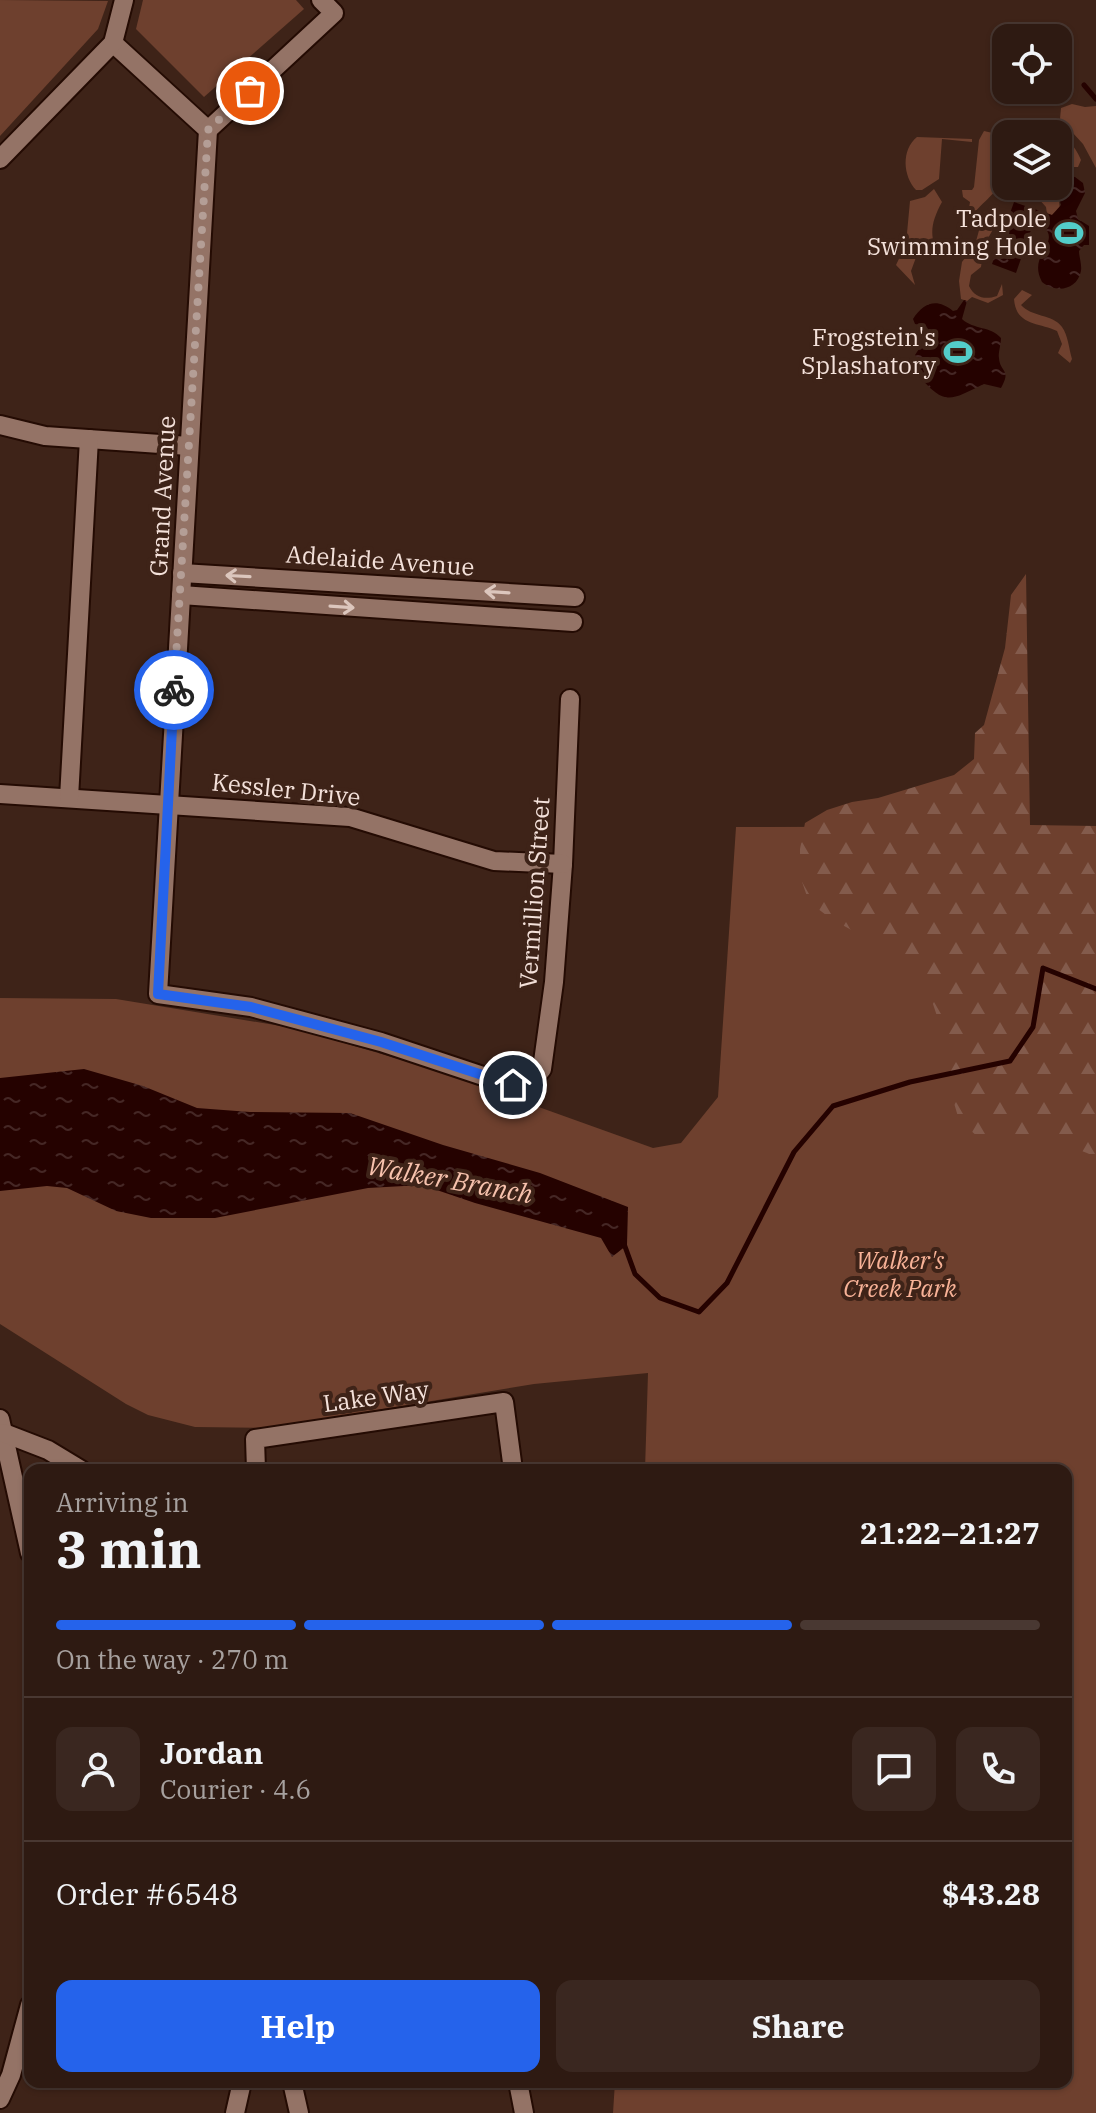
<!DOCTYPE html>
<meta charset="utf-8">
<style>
body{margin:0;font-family:"IBM Plex Serif",serif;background:#3a2720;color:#f1f3f6;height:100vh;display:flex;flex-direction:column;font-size:30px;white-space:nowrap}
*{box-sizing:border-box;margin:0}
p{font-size:26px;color:#a7a19f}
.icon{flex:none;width:44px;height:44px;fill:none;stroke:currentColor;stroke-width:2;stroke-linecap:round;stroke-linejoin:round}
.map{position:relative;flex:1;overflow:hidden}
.side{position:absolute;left:24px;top:1464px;width:1048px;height:624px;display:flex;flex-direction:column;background:#2e1a12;border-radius:16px;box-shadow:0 2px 6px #0004,0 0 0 2px #493832}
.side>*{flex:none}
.fabs{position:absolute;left:992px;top:24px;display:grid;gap:16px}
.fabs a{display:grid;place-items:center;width:80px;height:80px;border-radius:16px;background:#2e1a12;box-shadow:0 2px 6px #0004,0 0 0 2px #493832;font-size:40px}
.pin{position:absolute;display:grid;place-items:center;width:68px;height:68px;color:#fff;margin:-34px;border:4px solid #fff;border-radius:50%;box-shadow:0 2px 8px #0007}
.courier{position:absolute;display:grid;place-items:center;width:80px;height:80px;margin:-40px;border:6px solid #2563eb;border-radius:50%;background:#fff;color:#222;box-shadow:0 2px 10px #0007}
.headline em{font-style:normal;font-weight:700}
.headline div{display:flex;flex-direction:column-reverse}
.headline{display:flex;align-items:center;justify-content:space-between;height:136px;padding:0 32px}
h1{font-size:52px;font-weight:700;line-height:60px}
.bar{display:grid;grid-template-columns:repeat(4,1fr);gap:12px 8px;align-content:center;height:96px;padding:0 32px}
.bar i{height:10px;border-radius:6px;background:#493832}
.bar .on{background:#2563eb}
.bar p{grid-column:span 4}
.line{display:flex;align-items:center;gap:20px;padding:0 32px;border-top:2px solid #493832}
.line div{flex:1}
.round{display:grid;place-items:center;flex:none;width:84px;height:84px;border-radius:16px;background:#3a2720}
.action{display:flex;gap:16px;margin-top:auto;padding:16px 32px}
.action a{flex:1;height:92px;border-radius:16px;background:#2563eb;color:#fff;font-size:32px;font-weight:700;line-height:92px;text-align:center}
.action a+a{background:#3a2720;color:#f1f3f6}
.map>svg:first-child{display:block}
.green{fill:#6e402e}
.forest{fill:url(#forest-firs)}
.water{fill:url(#water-ripples)}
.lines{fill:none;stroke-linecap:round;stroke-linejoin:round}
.stream{stroke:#250200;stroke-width:5}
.street-casing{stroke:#240b03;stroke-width:22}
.street{stroke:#947366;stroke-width:18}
.oneway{stroke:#dcc6bd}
.done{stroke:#b49e96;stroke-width:8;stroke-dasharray:0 14.4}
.route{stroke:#2563eb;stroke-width:10}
.labels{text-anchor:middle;stroke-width:8;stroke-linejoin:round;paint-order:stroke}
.poi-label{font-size:24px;fill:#f4e1da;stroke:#3e2318;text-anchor:end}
.street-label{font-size:24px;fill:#f4e1da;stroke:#3e2318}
.park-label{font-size:24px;font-style:italic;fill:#f8b297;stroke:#3e2318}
.water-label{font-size:26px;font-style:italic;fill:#f7c2ad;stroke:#3e2318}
</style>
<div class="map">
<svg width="1096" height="2113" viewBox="0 0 1096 2113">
<defs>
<pattern id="forest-firs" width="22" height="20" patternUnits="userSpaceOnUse" patternTransform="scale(2)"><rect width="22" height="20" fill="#6e402e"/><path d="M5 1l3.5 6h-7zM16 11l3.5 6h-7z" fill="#835b4c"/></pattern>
<pattern id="water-ripples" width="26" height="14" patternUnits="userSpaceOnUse" patternTransform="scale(2)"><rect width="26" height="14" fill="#250200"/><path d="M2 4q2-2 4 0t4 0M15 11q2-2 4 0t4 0" fill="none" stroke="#452725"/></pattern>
</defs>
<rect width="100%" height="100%" fill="#3e2318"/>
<!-- green -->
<g class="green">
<polygon points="0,0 108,1 98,29 0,136"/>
<polygon points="143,0 296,0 304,9 204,97 136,29"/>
<polygon points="1072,104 1085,107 1096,106 1096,168 1083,144 1060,119 1061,108"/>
<path d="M984 131 1006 136C1006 190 1007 178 971 216L968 214 970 202 963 197 962 190H972L974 187 979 140Z"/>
<path d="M1050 131C1066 134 1075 146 1081 160L1078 167H1070L1058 153V134H1037Z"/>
<path d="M917 137 972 139V142L942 139 939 179 922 190H916C903 176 901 150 917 137Z"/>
<path d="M1015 186H1057L1060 209 1052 215 1047 214 1046 207 1038 198C1029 199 1019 195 1015 186Z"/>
<path d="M934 189 942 202C931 222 928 237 940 256L938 257 926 239 918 241 916 245 918 252 911 271 915 285 896 265 906 244 910 201 925 197Z"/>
<path d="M989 211 994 214 995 226 984 245 981 267 971 275 969 286C975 298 985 300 997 296L1002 284 1003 295 988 303 972 297 967 301 961 299 959 281 962 262 975 245 984 212Z"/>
<path d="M1022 290 1032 295 1021 305C1031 317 1053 314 1062 327 1068 335 1069 349 1072 359L1070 363 1058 353 1062 344 1057 331C1039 322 1016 326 1014 299Z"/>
<polygon points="1096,826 1096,2113 613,2113 615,2082 1066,2082 1066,1470 645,1470 648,1373 534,1384 269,1428 195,1427 148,1415 126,1404 0,1324 0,998 116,999 293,1028 433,1069 653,1148 681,1143 718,1097 736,827"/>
</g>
<!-- forest -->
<path class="forest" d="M1026 574 1030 825 1096 826V1157C1059 1138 1019 1140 978 1137L959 1120 944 1069 938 1019 930 995 896 955 830 918 809 902 800 876V849L805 823 827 810 852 802 878 798 954 775 974 759 975 733 984 725 1005 648 1011 595Z"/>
<!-- water -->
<g class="water">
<path d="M1067 176 1075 177 1083 183 1085 193 1076 211 1078 219 1089 226V245H1084L1079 251C1079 257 1082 264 1081 271 1077 291 1055 293 1042 282 1027 254 1061 244 1044 227L1031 230 1016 273 992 264 1014 202 1052 215 1061 205 1056 187Z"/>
<path d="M964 300 967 301 962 319C974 330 991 326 1001 338 1001 345 998 353 999 358 1000 373 1012 369 1001 388L984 384C949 401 945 406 918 375L922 363 915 355 930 332 926 326 915 324 913 319C924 302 937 298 953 311L957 310Z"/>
<polygon points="84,1069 143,1086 197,1108 250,1112 350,1113 443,1145 540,1173 628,1207 627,1245 612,1257 601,1238 475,1203 422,1185 368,1188 215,1218 151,1218 116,1211 67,1188 47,1186 0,1191 0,1078"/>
</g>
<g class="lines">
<!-- stream -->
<g class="stream">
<polyline points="1084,85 1096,99"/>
<polyline points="623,1241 635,1274 660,1298 699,1312 727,1283 794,1152 833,1106 910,1082 1010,1061 1033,1027 1043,968 1096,989"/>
</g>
<defs>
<g id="street">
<polyline points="113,43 208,130 158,994 251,1007 381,1042 498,1081 529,1085 542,1069 554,982 563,864 570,699"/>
<polyline points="208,130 334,13 321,0"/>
<polyline points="0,159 113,43 124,0"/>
<polyline points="0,425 45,436 189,446"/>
<polyline points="182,573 575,597"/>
<polyline points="181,595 573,622"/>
<polyline points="0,794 350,817 494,861 563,864"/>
<polyline points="69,798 89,439"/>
<polyline points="0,1419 30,1553"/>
<polyline points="4,1433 48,1450 81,1470"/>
<polyline points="256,1470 255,1439 504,1402 513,1470"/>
<polyline points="292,2082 299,2113"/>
<polyline points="518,2082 524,2113"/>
<polyline points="0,2099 11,2075 30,2005"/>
<polyline points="235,2113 242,2082"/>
</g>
</defs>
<!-- street casing -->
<use href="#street" class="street-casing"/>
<!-- street -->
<use href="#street" class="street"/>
</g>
<!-- one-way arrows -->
<defs><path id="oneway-shaft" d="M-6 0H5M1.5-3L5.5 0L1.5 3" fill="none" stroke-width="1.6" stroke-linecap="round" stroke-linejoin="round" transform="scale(2)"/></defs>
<g class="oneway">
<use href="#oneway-shaft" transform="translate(238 576) rotate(-177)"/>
<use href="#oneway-shaft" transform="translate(497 592) rotate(-176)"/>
<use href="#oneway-shaft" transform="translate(342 607) rotate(4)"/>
</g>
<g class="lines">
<!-- done -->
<polyline class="done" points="174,690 208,130 250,91"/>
<!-- route -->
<polyline class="route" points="174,690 158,994 251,1007 381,1042 513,1085"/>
</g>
<!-- icons -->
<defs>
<symbol id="stadium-bare" viewBox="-9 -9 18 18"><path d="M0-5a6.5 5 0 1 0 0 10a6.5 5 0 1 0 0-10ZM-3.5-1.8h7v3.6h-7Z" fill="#53cdc9" stroke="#3e2318" stroke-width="2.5" paint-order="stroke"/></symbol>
</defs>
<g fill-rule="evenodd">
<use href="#stadium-bare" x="1049" y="213" width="40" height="40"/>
<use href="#stadium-bare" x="938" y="332" width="40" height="40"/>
</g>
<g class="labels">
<!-- poi labels -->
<g class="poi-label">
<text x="1047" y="227">Tadpole<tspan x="1047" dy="28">Swimming Hole</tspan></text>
<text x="936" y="346">Frogstein's<tspan x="936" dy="28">Splashatory</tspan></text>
</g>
<!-- street labels -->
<g class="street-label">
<text transform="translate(163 496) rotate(-87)" y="8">Grand Avenue</text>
<text transform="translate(380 561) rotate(4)" y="8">Adelaide Avenue</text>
<text transform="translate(286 790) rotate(6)" y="8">Kessler Drive</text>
<text transform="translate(535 893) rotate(-86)" y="8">Vermillion Street</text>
<text transform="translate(376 1397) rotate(-8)" y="8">Lake Way</text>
</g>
<!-- park labels -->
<g class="park-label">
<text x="900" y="1269">Walker's<tspan x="900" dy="28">Creek Park</tspan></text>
</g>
<!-- water labels -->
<g class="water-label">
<text transform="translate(450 1180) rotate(10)" y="9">Walker Branch</text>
</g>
</g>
</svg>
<div class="fabs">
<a><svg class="icon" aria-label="locate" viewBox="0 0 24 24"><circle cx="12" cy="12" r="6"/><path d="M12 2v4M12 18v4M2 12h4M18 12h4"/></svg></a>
<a><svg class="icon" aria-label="layers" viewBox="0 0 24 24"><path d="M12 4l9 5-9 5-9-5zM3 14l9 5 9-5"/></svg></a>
</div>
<div class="pin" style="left:250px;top:91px;background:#ea580c"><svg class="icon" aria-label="bag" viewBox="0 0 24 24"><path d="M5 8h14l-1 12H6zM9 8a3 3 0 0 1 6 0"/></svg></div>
<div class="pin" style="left:513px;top:1085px;background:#1f2937"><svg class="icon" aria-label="home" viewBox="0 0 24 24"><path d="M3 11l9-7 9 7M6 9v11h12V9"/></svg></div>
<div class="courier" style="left:174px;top:690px"><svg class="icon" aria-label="bike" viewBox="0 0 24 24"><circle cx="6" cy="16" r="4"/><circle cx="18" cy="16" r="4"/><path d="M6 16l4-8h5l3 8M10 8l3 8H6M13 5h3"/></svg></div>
<section class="side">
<div class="headline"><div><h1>3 min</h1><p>Arriving in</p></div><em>21:22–21:27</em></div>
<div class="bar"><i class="on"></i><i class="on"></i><i class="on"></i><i></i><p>On the way · 270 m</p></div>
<div class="line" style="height:144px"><a class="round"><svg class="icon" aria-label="person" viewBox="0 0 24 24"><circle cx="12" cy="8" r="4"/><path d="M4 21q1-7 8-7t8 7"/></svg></a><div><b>Jordan</b><p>Courier · 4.6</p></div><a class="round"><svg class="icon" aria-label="chat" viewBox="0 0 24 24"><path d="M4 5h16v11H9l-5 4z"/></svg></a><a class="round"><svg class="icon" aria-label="phone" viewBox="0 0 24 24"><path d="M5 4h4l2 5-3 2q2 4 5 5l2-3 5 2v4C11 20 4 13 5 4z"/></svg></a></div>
<div class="line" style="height:104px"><div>Order #6548</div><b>$43.28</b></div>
<div class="action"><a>Help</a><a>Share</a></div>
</section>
</div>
